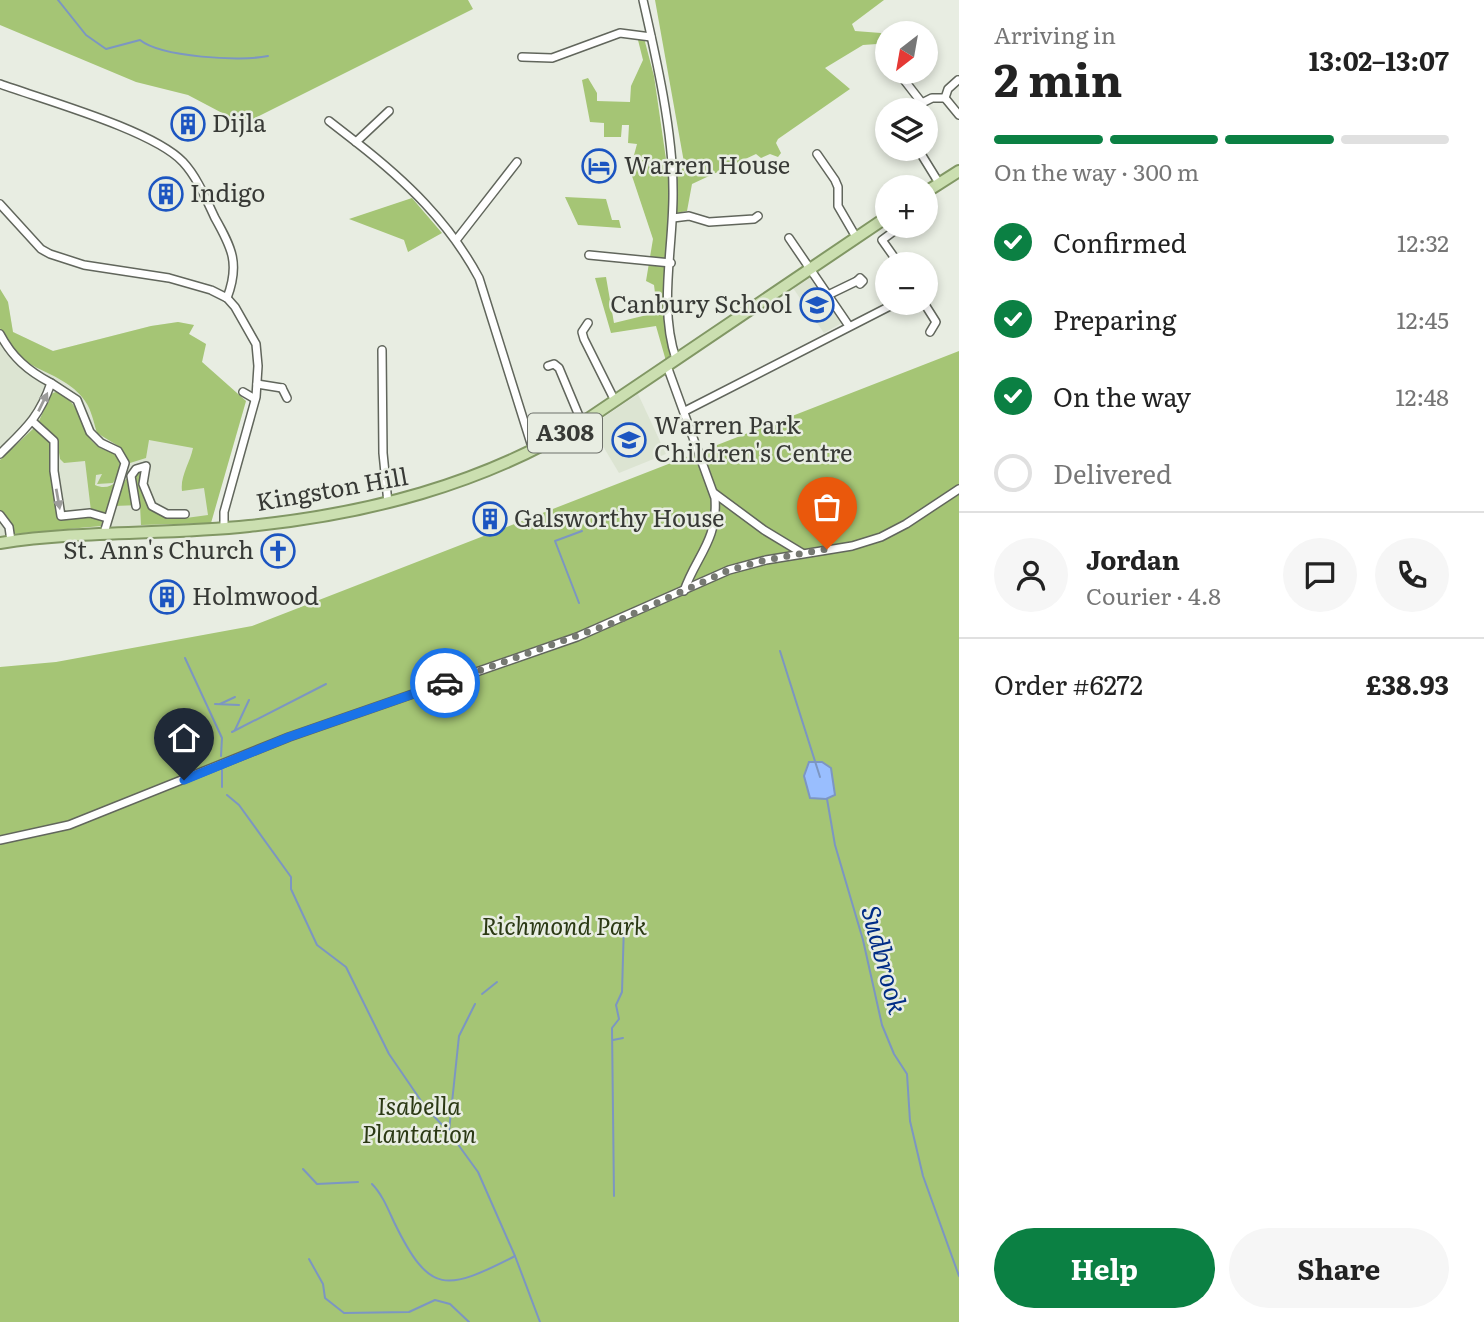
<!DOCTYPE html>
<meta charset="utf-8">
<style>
body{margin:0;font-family:Literata,serif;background:#f6f6f6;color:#222;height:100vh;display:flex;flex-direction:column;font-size:26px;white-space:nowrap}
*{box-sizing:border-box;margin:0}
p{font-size:23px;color:#767676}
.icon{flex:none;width:38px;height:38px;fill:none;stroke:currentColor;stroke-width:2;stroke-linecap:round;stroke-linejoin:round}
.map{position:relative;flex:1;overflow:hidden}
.details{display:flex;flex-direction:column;background:#fff;width:525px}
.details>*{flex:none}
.needle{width:46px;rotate:211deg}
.fabs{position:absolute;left:875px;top:21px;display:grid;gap:14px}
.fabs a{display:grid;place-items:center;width:63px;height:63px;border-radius:50%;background:#fff;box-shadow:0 4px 10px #0003;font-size:35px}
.pin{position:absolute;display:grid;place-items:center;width:60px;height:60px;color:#fff;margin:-72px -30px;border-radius:50% 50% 50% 0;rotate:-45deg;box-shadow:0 0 7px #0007}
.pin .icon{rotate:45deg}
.courier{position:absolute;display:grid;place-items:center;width:70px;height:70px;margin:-35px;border:5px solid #1a73e8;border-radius:50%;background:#fff;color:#222;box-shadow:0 2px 9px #0007}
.summary em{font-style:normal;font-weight:700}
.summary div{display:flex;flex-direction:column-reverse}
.summary{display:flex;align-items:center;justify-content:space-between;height:119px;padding:0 35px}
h1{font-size:46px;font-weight:700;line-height:52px}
.bar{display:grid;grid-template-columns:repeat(4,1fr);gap:10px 7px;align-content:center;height:84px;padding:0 35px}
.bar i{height:9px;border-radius:5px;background:#e0e0e0}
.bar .active{background:#0b8043}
.bar p{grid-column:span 4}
.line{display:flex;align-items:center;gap:18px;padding:0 35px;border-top:2px solid #e0e0e0}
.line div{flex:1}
.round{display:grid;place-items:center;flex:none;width:74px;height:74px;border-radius:37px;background:#f6f6f6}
ol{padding:0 35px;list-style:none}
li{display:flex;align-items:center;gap:21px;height:77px}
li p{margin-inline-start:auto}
li .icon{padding:7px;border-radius:50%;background:#0b8043;color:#fff;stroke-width:4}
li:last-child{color:#767676}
li i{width:38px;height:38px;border:4px solid #e0e0e0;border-radius:50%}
.primary-button{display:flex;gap:14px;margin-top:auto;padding:14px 35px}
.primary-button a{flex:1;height:80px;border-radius:42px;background:#0b8043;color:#fff;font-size:28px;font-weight:700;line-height:80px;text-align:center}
.primary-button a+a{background:#f6f6f6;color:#222}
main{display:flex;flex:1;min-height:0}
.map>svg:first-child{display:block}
.built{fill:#dce4d2}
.green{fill:#a5c575}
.water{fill:#99befe;stroke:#7c96c2;stroke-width:2}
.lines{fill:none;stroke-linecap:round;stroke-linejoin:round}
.stream{stroke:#7c96c2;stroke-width:2}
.minor-casing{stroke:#61665c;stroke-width:10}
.primary-casing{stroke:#819764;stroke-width:14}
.minor{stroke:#fff;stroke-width:7}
.primary{stroke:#cbdfb0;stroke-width:10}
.oneway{fill:#9c9c9a}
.done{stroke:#767972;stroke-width:7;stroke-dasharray:0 12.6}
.route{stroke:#1a73e8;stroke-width:9}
.labels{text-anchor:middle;stroke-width:5;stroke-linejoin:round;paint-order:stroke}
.shield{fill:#e8ede2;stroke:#6d706a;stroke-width:2}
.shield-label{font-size:23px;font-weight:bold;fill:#383a36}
.poi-label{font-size:24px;fill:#383a36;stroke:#e8ede2;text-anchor:start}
.street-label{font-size:24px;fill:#383a36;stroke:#e8ede2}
.park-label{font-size:24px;font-style:italic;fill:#2b3914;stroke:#e8ede2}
.water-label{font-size:26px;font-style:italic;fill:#002d86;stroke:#e8ede2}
</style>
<main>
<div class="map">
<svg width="959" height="1322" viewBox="0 0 959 1322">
<rect width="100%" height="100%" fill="#e8ede2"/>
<!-- built -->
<g class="built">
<polygon points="809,277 842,323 824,333 793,288"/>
<polygon points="0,289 8,302 13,332 53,351 151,326 178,322 194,325 189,334 206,344 202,362 246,401 211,523 75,528 0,537"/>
<polygon points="638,394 666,454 619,473 591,426"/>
</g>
<!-- green -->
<g class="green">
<polygon points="0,0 468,0 473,9 243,124 188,95 136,82 0,25"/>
<polygon points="655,0 884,0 852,24 855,31 881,33 884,39 877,44 863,45 825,68 850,89 778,139 776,143 781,153 778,157 770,154 761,158 756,154 692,184 687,211 676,213 676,170 685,168"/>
<polygon points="637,36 644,38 654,76 669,180 665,306 672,356 666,361 656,326 611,333 595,278 606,277 614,323 651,314 656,301 654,285 646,281 653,239 630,170 637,144 628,143 629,125 622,125 621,137 604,137 604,123 590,122 582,80 588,78 597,93 597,101 630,102 631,86 643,60"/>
<polygon points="565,197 606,199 612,220 619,220 621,228 578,225"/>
<polygon points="412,198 442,233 408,252 404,240 349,219"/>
<path d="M0 289 8 302 13 332 53 351 151 326 178 322 194 325 189 334 206 344 202 362 246 401 211 523 141 525 140 505 114 506 125 480 142 470 145 473 142 485 153 509 186 518 208 515 204 488 182 491C180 476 190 463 193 448L149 440 146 458 130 463 120 447 97 433C93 420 91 407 82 397 59 368 11 370 0 328 0 316 0 301 0 289Z"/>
<polygon points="959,351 959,1322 0,1322 0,667 56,662 252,626"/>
<path d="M58 391C87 410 76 427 95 444 104 453 115 449 120 462L119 473 113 483 97 484 102 474 96 475 95 485C104 489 110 487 118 481L106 515 91 511 85 461 64 463 60 459 57 440 39 421 51 394Z"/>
<polygon points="34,428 48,439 52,447 59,517 88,514 103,519 101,526 13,534 0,510 0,460"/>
</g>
<!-- water -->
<polygon class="water" points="809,762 822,762 831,768 835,795 826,799 810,798 804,776"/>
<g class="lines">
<!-- stream -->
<g class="stream">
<path d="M58 0 86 35 106 49 140 40C161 57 241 62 268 56"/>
<polyline points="579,603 555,541 582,531"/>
<polyline points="780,651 820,777"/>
<polyline points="185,658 222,738 221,756"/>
<polyline points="215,704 239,705"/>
<polyline points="220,704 235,697"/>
<polyline points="235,730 249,700"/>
<polyline points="232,732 326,684"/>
<polyline points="222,768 222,787"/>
<polyline points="227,795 239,805 291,877 291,889 317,945 346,967 389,1054 426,1108 449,1132 478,1172 515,1256 540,1322"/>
<polyline points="827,799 835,845 863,940 882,1025 894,1054 907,1074 910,1121 923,1176 959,1276"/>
<polyline points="482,994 497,982"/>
<polyline points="613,1040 623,1038"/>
<polyline points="449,1131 459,1036 475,1004"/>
<polyline points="303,1169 317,1184 358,1182"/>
<path d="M372 1184C382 1194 388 1209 394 1222 430 1296 446 1291 515 1256"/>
<polyline points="614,1196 612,1028 619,1019 616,1005 622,992 624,924"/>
<polyline points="309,1259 323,1284 325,1298 344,1313 409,1312 435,1300 450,1304 469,1322"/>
</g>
<defs>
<g id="minor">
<path d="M643 0C656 57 673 131 673 190 674 245 658 306 676 359"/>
<polyline points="522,57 552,58 620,33 651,37"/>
<polyline points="901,76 922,103 932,98 945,98"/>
<polyline points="958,80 948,89 945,98 959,115"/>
<path d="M0 84C44 100 153 130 183 162 197 177 206 199 215 218 232 248 240 264 227 298"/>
<path d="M389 111 356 142C406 181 449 222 479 278L533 450"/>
<polyline points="329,121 356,142"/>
<polyline points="918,149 939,183"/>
<polyline points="817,154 835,180 838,187 838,206 856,237"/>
<polyline points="0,204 41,249 50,254 84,265 169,278 211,290 227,298 235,307 256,344 258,366 256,397 224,512 224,528"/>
<polyline points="673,218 689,216 709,222 754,219 758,216"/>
<polyline points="789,238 849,326"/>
<polyline points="457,239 517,162"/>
<polyline points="589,255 671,263"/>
<polyline points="899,264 882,240 901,226"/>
<polygon points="860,278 863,281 860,284 857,281"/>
<polyline points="828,295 857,281"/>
<polyline points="924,303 936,322 930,332"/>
<polyline points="588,323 582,332 584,339 615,401"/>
<path d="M0 334C12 357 28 371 51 383"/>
<polyline points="382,350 383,453 388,503"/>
<polyline points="548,366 554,364 559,368 582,423"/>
<path d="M667 366 715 498C718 541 696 556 684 591"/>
<polyline points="257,384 282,388"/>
<polyline points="282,388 287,398"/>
<polyline points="243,392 255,399"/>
<polyline points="685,411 896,303"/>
<polyline points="32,421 54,441 54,471 61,516 90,513 107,518"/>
<path d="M0 454C25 429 39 418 51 383L77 400 90 432 101 443 118 451 125 463 104 533"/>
<polyline points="714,493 764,530 802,553"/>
<polyline points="136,506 131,476 136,469 146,466 143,484 152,506 167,514 185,514"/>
<polyline points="0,515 9,527 11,541"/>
<polyline points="0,840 69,825 289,737 577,637 729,570 766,560 852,546 881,537 906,524 959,489"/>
</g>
<g id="primary">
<polyline points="926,192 959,171"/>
<path d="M0 543C83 530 166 535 249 526 367 514 480 485 582 423L887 217"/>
</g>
</defs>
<!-- minor casing -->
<use href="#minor" class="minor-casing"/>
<!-- primary casing -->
<use href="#primary" class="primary-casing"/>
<!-- minor -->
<use href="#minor" class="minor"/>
<!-- primary -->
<use href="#primary" class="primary"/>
</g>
<!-- one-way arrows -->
<defs><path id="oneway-solid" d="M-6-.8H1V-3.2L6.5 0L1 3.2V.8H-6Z" transform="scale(1.75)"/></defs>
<g class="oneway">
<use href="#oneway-solid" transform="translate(43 402) rotate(-64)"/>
<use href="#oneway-solid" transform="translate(58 499) rotate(80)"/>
</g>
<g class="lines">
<!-- done -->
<polyline class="done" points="445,683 615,622 729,570 766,560 827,549"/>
<!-- route -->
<polyline class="route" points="184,780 289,737 445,683"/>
</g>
<!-- icons -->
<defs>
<symbol id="building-ring" viewBox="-11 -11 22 22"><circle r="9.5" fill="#e8ede2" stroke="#1c55c1" stroke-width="1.5"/><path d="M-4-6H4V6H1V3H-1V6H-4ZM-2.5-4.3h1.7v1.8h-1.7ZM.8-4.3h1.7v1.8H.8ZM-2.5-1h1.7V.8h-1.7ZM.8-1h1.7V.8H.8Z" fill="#1c55c1"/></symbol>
<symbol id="hotel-ring" viewBox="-11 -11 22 22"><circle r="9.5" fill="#e8ede2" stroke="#1c55c1" stroke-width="1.5"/><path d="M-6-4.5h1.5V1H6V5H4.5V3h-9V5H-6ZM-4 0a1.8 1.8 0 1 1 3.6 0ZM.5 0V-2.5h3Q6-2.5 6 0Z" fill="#1c55c1"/></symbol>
<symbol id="school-ring" viewBox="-11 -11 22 22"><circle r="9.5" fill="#e8ede2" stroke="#1c55c1" stroke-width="1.5"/><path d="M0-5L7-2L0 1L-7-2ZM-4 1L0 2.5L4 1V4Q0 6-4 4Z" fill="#1c55c1"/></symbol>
<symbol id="church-ring" viewBox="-11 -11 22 22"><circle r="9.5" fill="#e8ede2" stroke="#1c55c1" stroke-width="1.5"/><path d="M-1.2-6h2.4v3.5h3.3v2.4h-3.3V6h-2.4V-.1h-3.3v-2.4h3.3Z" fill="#1c55c1"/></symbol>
</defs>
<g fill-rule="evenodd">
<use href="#building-ring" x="169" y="105" width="38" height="38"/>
<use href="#hotel-ring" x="580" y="147" width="38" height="38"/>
<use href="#building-ring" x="147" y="175" width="38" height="38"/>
<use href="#school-ring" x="798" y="286" width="38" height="38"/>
<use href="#school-ring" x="610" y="421" width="38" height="38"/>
<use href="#building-ring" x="471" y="500" width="38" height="38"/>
<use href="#church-ring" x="259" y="532" width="38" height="38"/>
<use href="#building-ring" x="148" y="578" width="38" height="38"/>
</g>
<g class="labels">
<!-- shield labels -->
<rect class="shield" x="528" y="413.5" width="74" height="39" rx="5"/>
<g class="shield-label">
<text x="565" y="441">A308</text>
</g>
<!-- poi labels -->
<g class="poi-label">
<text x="212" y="132">Dijla</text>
<text x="624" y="174">Warren House</text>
<text x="190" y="202">Indigo</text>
<text x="792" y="313" text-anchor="end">Canbury School</text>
<text x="654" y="434">Warren Park<tspan x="654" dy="28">Children's Centre</tspan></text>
<text x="514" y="527">Galsworthy House</text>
<text x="254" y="559" text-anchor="end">St. Ann's Church</text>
<text x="192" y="605">Holmwood</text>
</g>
<!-- street labels -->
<g class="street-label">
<text transform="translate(332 490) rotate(-10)" y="8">Kingston Hill</text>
</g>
<!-- park labels -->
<g class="park-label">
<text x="564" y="935">Richmond Park</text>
<text x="419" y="1115">Isabella<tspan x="419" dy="28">Plantation</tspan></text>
</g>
<!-- water labels -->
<g class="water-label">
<text transform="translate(884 960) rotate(75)" y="9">Sudbrook</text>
</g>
</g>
</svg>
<div class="fabs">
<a><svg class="needle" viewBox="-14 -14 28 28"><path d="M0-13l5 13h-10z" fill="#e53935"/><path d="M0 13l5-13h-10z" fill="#767676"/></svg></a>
<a><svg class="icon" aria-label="layers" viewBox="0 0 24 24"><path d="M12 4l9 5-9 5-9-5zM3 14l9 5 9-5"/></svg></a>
<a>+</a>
<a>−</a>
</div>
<div class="pin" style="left:827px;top:549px;background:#ea580c"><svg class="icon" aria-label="bag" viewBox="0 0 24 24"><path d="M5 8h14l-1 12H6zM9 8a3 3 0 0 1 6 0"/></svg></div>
<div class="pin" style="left:184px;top:780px;background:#1f2937"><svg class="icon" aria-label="home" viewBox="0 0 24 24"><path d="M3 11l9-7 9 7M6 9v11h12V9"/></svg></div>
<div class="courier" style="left:445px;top:683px"><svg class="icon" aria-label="car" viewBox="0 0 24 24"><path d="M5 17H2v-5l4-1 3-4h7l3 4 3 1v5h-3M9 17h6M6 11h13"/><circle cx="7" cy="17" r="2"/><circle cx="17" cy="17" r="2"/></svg></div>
</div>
<section class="details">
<div class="summary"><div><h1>2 min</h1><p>Arriving in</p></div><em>13:02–13:07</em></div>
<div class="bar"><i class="active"></i><i class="active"></i><i class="active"></i><i></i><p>On the way · 300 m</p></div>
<ol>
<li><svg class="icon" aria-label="check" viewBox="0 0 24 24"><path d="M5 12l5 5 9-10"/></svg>Confirmed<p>12:32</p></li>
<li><svg class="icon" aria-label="check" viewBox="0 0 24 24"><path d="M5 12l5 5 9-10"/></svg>Preparing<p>12:45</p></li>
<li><svg class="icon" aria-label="check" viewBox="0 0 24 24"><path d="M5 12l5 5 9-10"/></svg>On the way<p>12:48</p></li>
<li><i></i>Delivered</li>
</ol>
<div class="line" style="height:126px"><a class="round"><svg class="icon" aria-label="person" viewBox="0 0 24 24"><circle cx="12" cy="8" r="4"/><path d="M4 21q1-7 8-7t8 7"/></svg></a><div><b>Jordan</b><p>Courier · 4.8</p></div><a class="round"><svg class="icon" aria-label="chat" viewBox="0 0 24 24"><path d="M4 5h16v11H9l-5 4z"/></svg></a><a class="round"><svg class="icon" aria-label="phone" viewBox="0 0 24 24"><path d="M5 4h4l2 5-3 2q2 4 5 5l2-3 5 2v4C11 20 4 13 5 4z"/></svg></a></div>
<div class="line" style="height:91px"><div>Order #6272</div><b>£38.93</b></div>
<div class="primary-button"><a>Help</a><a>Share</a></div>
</section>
</main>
